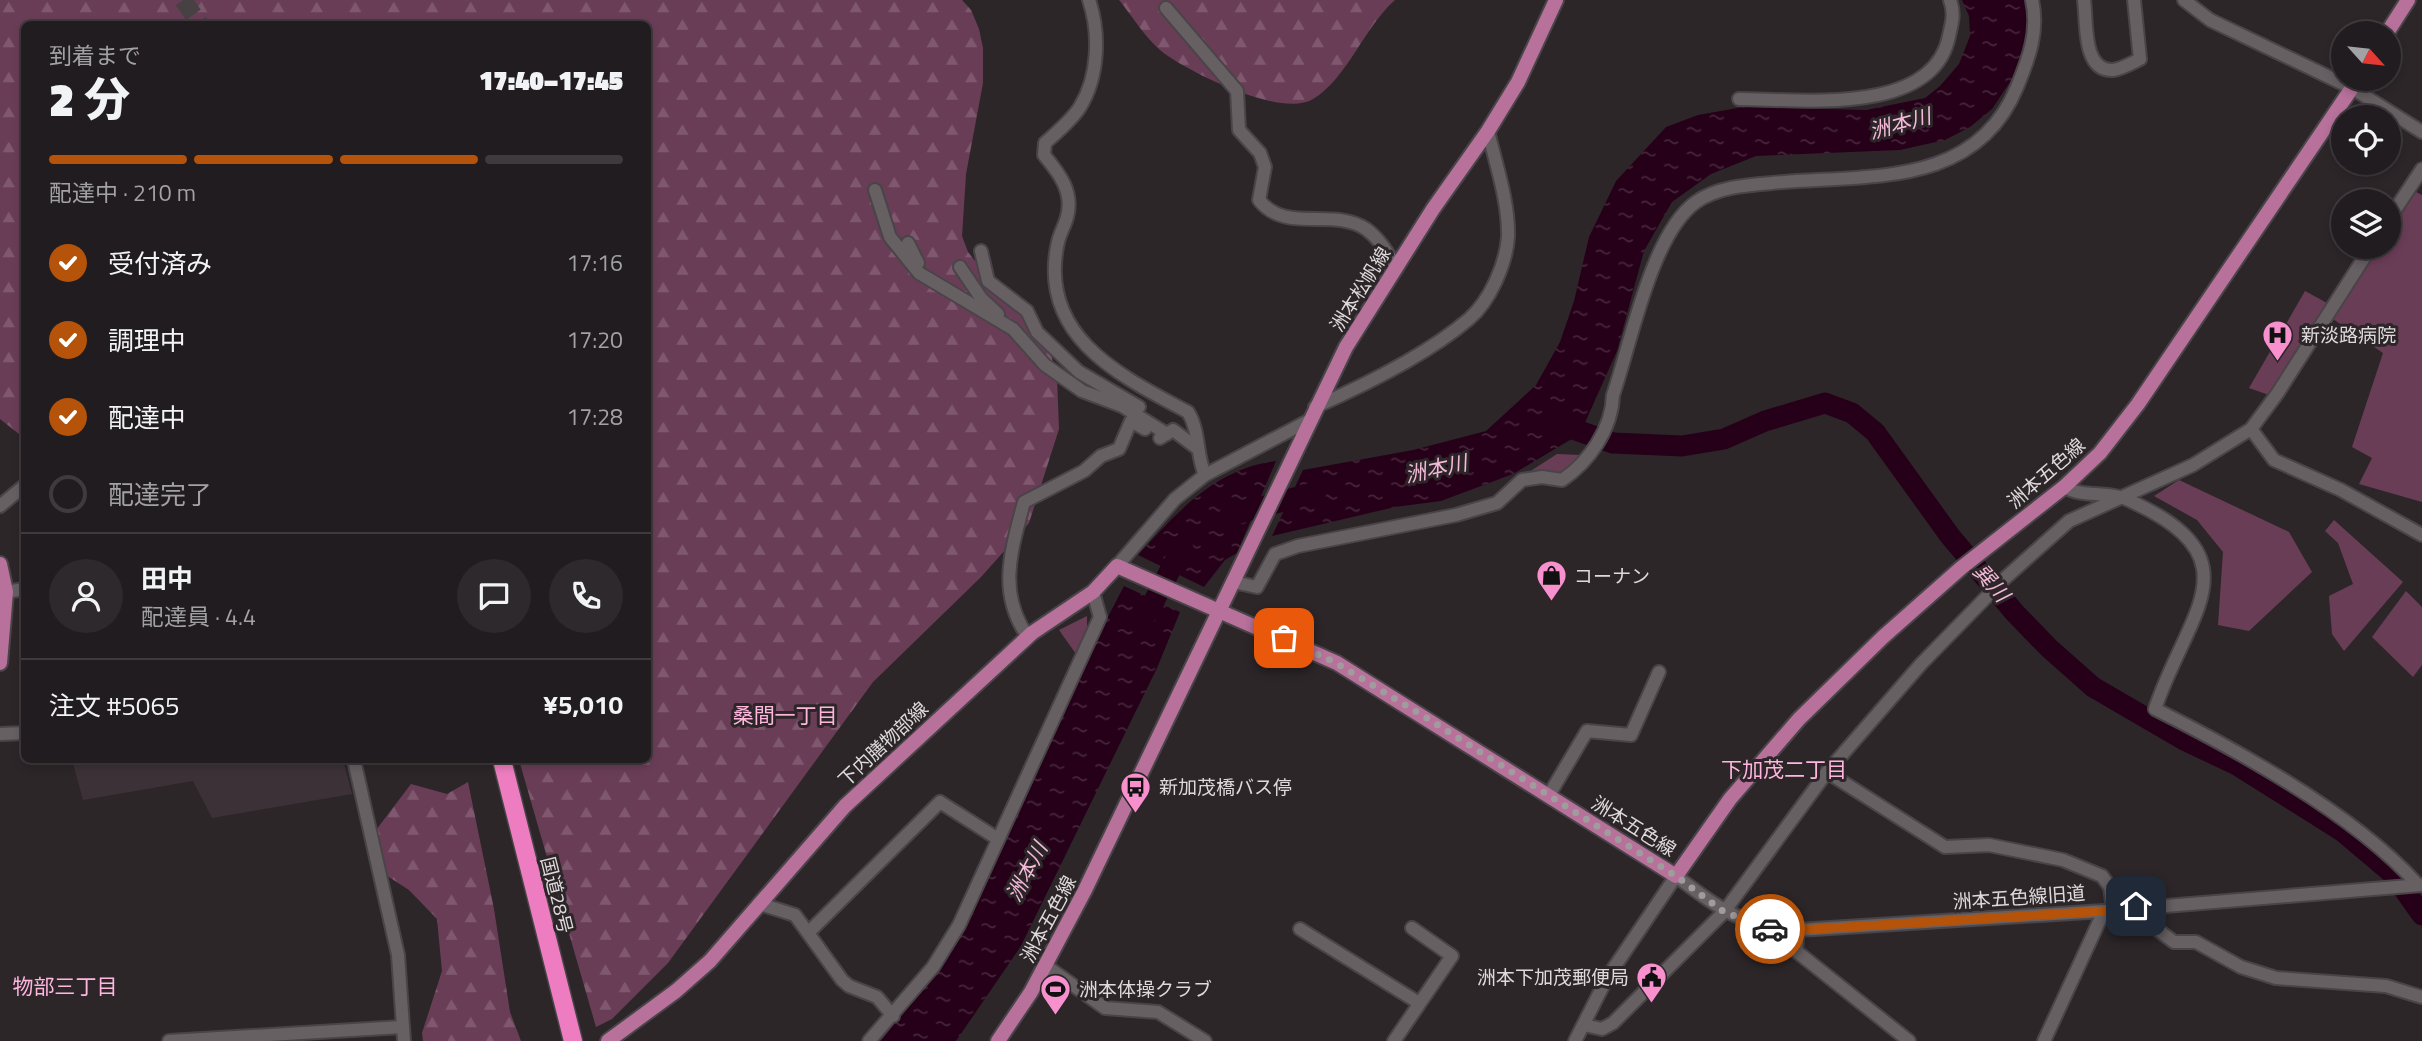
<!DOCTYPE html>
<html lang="ja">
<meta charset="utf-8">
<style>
body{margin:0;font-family:"Titillium Web","Noto Sans JP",sans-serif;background:#2d292c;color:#f1f3f6;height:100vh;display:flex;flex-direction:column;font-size:26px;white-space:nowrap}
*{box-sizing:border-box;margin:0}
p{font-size:23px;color:#a2a1a4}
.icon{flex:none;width:38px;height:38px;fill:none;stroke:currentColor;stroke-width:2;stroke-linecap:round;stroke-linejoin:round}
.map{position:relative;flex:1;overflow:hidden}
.panel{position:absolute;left:21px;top:21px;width:630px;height:742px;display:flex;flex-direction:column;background:#211c1f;border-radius:10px;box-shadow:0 4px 10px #0003,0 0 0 2px #3e3a3d}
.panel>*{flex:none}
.needle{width:46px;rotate:117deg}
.controls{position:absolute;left:2331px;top:21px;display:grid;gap:14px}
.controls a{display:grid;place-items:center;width:70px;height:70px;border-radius:50%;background:#211c1f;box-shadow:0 4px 10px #0003,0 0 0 2px #3e3a3d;font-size:35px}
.pin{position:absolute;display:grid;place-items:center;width:60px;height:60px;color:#fff;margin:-30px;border-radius:14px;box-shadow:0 4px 10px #0006}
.courier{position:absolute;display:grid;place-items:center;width:70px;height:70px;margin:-35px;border:5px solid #b45309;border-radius:50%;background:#fff;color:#222;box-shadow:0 2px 9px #0007}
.overview em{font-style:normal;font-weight:800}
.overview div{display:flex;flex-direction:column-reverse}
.overview{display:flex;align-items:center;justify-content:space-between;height:119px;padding:0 28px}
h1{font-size:46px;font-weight:800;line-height:52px}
.bar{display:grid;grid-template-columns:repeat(4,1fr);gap:10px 7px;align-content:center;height:84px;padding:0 28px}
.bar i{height:9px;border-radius:5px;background:#3e3a3d}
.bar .current{background:#b45309}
.bar p{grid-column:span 4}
.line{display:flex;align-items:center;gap:18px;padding:0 28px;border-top:2px solid #3e3a3d}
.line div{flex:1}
.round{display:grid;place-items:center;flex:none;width:74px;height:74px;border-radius:37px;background:#2d292c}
ol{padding:0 28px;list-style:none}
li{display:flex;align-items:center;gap:21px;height:77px}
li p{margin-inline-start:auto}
li .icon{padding:7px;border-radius:50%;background:#b45309;color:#fff;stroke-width:4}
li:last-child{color:#a2a1a4}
li i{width:38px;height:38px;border:4px solid #3e3a3d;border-radius:50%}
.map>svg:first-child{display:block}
.built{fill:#3c3137}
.green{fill:#6a3d57}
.forest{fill:url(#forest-firs)}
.water{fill:url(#water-ripples)}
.pier{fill:#2c2629}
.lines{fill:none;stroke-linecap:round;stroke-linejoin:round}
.river{stroke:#260019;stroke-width:21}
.highway-tunnel{stroke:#474144;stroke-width:18;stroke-dasharray:18 9;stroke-linecap:butt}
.minor-casing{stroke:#494447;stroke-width:16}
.major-casing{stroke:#494447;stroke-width:18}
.highway-casing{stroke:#494447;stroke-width:21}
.minor{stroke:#666063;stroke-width:12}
.major{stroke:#b7719b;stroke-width:14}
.highway{stroke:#ed7dc0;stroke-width:18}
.done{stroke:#a09b9d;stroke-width:7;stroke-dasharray:0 12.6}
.route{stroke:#b45309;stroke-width:9}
.labels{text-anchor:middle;stroke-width:6;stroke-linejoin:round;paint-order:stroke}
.street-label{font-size:19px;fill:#dedadc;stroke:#2c2629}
.poi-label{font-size:19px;fill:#dedadc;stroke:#2c2629;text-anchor:start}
.water-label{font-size:21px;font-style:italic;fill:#f5b9da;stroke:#2c2629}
.neighbourhood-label{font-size:21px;fill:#feb5de;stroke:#2c2629}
</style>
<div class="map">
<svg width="2422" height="1041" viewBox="0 0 2422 1041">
<defs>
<pattern id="forest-firs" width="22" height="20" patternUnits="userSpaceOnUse" patternTransform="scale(1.75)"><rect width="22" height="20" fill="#6a3d57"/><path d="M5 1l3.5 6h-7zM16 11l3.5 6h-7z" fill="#7f586f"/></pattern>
<pattern id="water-ripples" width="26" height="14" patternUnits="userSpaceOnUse" patternTransform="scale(1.75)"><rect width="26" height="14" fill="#260019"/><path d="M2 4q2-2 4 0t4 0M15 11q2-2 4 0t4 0" fill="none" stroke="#45253a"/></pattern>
</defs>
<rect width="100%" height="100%" fill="#2c2629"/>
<!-- built -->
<polygon class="built" points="72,760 343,760 352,794 212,818 193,781 83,800"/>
<!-- green -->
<g class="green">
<polygon points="2416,192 2422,195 2422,502 2359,484 2372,458 2352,447 2383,353 2333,319 2380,247 2389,247 2389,234"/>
<polygon points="2305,291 2327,303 2269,395 2249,388"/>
<path d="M1557 454 1581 455C1572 478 1547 474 1526 474Z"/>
<polygon points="2179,480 2289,532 2312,572 2249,631 2218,625 2223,552 2197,520 2154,496"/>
<polygon points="2334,520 2403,582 2344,651 2332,634 2329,596 2353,584 2338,543 2325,531"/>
<polygon points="2406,591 2422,607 2422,665 2413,677 2372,637"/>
<polygon points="1087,616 1087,629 1076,654 1059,630"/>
</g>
<!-- forest -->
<g class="forest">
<polygon points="0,0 962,0 971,10 979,29 983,48 983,83 966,174 962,236 968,252 983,271 1030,315 1049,346 1057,378 1059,429 1029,523 981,577 873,682 668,963 612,1019 596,1027 519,760 648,760 648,24 24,24 24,438 0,419"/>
<path d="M1119 0H1395C1364 27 1347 79 1313 99 1282 118 1196 75 1168 56 1149 44 1133 17 1119 0Z"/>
<polygon points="468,782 494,909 510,1012 521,1041 423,1041 422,1033 442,971 437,919 409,890 378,870 373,834 411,784 447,794"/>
</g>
<!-- water -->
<g class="water">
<polygon points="1962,0 2025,0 2029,16 2026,41 2016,73 1992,109 1970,127 1945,140 1900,150 1756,156 1711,174 1672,202 1644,251 1617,351 1580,434 1513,474 1441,501 1395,507 1272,536 1303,470 1413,450 1486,431 1536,385 1560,342 1574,301 1589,237 1616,181 1666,127 1698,115 1743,107 1866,110 1925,98 1940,86 1959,64 1970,36 1969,16"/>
<path d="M1276 461 1237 553 1225 560 1204 587 1138 555C1178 512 1214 469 1276 461Z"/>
<polygon points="1124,586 1180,612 1157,668 1021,946 956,1041 881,1041 944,960 1060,709"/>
</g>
<!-- pier -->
<g class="pier">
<polygon points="1278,458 1240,555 1236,558"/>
<polygon points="1304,466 1269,539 1268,534 1299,468"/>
</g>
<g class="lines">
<!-- river -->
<g class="river">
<polyline points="1556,423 1613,443 1682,446 1724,439 1765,421 1825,403 1852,413 1875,432 1950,536 2015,613 2049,648 2093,687 2184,740 2237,765 2342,831 2393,874 2422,915"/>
<polyline points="1229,516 1316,492"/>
<path d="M1140 623C1158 599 1167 572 1183 548"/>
</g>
<!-- highway-tunnel -->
<polyline class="highway-tunnel" points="183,0 200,24"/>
<defs>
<g id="minor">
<path d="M1089 0C1100 33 1099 76 1080 107 1072 120 1056 133 1045 143L1044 155C1059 173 1074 192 1067 217 1065 225 1060 233 1058 242 1037 336 1120 376 1188 412 1200 431 1196 455 1205 475"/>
<path d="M2084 0C2087 21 2082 72 2113 70 2121 69 2132 63 2140 59L2134 0"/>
<polyline points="2184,0 2210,20 2352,88 2422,132"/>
<path d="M1166 8 1237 91 1239 130 1260 153 1265 167 1259 200C1285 234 1333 207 1366 229 1380 239 1388 254 1397 268"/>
<path d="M1739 99C1799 99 1933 117 1949 36 1952 22 1955 14 1950 0"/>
<polyline points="875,190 890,237 919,273 1013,329 1045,365 1082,391 1122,406 1167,434"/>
<polyline points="2389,219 2422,169"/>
<polyline points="908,243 918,263"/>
<polyline points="981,251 988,281 1027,311 1037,332 1079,372 1139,407"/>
<polyline points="960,267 981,298 998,314"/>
<path d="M1315 407C1365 385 1428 354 1469 319 1490 301 1506 264 1508 237 1509 202 1496 165 1488 131"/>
<polyline points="2251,429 2274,460 2341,490 2422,535"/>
<polyline points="1160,438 1173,430 1197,448"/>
<path d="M2064 487C2084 498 2107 491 2126 499 2260 558 2187 612 2155 709 2239 751 2356 815 2418 885"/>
<polyline points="0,506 24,486"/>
<polyline points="1117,566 1175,499 1205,475 1308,421"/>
<path d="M1233 582 1257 587 1275 554 1298 546 1456 515 1497 503 1522 480 1542 477 1562 480C1589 462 1612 429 1613 395 1631 344 1651 234 1696 202 1717 187 1747 185 1772 183 1864 174 1975 190 2017 87 2029 58 2039 31 2032 0"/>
<polyline points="6,592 24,589"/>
<path d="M1028 637C997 593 1011 551 1024 502L1084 471 1101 456 1119 449 1131 421 1145 429"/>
<polyline points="0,734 24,733"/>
<polyline points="354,760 398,955 404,1041"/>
<polyline points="1827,772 1945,847 1989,845 2063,860 2102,876 2110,887 2113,910"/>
<polyline points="1549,795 1587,731 1631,735 1659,672"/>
<polyline points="760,904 795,915 842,980 849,986 877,997 893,1016"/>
<polyline points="2136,906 2150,924 2174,942 2196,942 2241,967 2276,978 2386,986 2422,997"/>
<polyline points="1300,929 1419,1003"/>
<polyline points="1798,930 1796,951 1909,1041"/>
<polyline points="809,932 940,802 998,839"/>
<polyline points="1046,966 1105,1008 1158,1012 1205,1041"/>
<polyline points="1584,1025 1602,1029 1613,1023 1724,912 1827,772 1921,664 2003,580 2069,521 2193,465 2251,429 2277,394 2371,247"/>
<polyline points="169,1041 402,1027"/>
<polyline points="869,1041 933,967 959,925 1100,617 1093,592"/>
<polyline points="1394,1041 1452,956 1412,928"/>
<path d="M1575 1041 1607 978 1676 876C1717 907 1744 928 1798 930L2104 911 2422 885"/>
<polyline points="2044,1041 2104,911"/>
</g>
<g id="major">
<polyline points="2387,33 2408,0"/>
<polyline points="0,564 6,592 0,663"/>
<polyline points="608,1041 676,991 710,961 845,806 1032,633 1093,592 1117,566 1337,663 1676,876 1730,799 1799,719 1883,637 1961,568 2064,487 2100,453 2138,404 2358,79"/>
<polyline points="998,1041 1031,992 1085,890 1346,347 1433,209 1488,131 1518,82 1556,0"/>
</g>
<polyline id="highway" points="502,760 573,1041"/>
</defs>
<!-- minor casing -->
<use href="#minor" class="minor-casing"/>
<!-- major casing -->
<use href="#major" class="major-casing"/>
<!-- highway casing -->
<use href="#highway" class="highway-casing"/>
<!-- minor -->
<use href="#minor" class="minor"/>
<!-- major -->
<use href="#major" class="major"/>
<!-- highway -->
<use href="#highway" class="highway"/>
</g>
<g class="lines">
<!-- done -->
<polyline class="done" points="1284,638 1336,663 1430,720 1676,876 1724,912 1770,929"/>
<!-- route -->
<polyline class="route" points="1770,929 1798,930 2105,911 2136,906"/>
</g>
<!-- icons -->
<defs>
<symbol id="hospital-pin" viewBox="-11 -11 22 30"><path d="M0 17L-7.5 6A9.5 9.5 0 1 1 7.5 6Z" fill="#f790cd" stroke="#2c2629"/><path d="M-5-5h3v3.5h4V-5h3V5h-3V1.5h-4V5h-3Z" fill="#111"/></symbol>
<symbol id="shop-pin" viewBox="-11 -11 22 30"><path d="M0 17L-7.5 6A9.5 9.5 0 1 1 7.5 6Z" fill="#f790cd" stroke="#2c2629"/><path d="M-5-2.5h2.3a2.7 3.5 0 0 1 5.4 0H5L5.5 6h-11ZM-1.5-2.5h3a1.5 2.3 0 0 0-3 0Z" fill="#111"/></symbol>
<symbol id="bus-pin" viewBox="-11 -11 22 30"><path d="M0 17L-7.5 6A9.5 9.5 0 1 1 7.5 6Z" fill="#f790cd" stroke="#2c2629"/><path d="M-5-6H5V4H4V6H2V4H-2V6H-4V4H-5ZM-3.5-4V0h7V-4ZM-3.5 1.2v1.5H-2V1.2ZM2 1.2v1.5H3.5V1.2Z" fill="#111"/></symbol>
<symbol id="civic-pin" viewBox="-11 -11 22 30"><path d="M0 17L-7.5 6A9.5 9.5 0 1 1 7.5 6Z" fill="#f790cd" stroke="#2c2629"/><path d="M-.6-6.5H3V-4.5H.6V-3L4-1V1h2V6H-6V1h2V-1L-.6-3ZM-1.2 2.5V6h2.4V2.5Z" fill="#111"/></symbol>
<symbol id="stadium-pin" viewBox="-11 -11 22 30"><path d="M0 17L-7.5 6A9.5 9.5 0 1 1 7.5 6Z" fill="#f790cd" stroke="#2c2629"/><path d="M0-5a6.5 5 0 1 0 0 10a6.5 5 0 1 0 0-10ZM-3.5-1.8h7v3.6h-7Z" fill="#111"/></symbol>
</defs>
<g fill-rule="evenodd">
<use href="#hospital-pin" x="2260" y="318" width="35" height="47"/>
<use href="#shop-pin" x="1534" y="558" width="35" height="47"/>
<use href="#bus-pin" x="1118" y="770" width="35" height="47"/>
<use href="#civic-pin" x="1634" y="960" width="35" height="47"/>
<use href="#stadium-pin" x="1038" y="972" width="35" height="47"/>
</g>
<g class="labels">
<!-- street labels -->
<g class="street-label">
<text transform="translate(1360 289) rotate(-58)" y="7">洲本松帆線</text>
<text transform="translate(2046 473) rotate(-41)" y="7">洲本五色線</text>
<text transform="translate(883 744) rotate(-43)" y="7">下内膳物部線</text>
<text transform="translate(1634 826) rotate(32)" y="7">洲本五色線</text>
<text transform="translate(557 895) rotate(76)" y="7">国道28号</text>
<text transform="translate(2019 897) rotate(-4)" y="7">洲本五色線旧道</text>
<text transform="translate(1048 919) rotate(-62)" y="7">洲本五色線</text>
</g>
<!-- poi labels -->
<g class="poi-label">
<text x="2301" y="342">新淡路病院</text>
<text x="1574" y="583">コーナン</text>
<text x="1159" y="794">新加茂橋バス停</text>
<text x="1629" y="984" text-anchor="end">洲本下加茂郵便局</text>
<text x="1079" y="996">洲本体操クラブ</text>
</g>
<!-- water labels -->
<g class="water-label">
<text transform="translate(1900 124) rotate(-15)" y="7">洲本川</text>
<text transform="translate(1436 469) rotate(-12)" y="7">洲本川</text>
<text transform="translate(1991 583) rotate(49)" y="7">巽川</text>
<text transform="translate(1027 872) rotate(-62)" y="7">洲本川</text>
</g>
<!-- neighbourhood labels -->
<g class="neighbourhood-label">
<text x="785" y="723">桑間一丁目</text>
<text x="1784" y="777">下加茂二丁目</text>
<text x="65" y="994">物部三丁目</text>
</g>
</g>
</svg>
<div class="controls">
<a><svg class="needle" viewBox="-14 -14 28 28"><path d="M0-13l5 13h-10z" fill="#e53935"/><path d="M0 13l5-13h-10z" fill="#a2a1a4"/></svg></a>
<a><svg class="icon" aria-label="locate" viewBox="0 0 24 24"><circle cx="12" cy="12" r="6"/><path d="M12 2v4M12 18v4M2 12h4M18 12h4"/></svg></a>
<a><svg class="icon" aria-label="layers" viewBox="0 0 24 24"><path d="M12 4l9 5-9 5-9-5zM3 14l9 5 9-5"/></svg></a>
</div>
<div class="pin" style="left:1284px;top:638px;background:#ea580c"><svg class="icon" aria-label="bag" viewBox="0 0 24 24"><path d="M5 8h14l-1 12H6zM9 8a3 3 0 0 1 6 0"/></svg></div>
<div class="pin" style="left:2136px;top:906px;background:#1f2937"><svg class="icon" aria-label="home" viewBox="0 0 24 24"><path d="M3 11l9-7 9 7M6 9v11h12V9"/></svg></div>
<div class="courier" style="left:1770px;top:929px"><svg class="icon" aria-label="car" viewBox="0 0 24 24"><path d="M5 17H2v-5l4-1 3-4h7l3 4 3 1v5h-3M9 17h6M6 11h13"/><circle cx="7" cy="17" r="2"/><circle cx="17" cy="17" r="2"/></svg></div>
<section class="panel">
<div class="overview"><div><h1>2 分</h1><p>到着まで</p></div><em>17:40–17:45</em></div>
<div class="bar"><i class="current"></i><i class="current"></i><i class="current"></i><i></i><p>配達中 · 210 m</p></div>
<ol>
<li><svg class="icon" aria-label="check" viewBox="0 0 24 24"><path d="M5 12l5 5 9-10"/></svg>受付済み<p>17:16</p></li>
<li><svg class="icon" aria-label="check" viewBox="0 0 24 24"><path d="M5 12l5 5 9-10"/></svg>調理中<p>17:20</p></li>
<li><svg class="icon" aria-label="check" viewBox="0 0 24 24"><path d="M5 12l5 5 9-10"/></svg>配達中<p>17:28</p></li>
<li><i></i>配達完了</li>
</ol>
<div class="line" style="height:126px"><a class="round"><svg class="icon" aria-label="person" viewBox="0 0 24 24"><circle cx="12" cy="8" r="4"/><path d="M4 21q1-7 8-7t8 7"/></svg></a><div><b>田中</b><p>配達員 · 4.4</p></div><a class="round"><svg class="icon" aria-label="chat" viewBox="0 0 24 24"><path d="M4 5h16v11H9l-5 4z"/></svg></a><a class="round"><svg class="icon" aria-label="phone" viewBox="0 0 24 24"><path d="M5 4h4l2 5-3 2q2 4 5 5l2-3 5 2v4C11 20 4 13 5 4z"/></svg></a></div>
<div class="line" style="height:91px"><div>注文 #5065</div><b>¥5,010</b></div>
</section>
</div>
